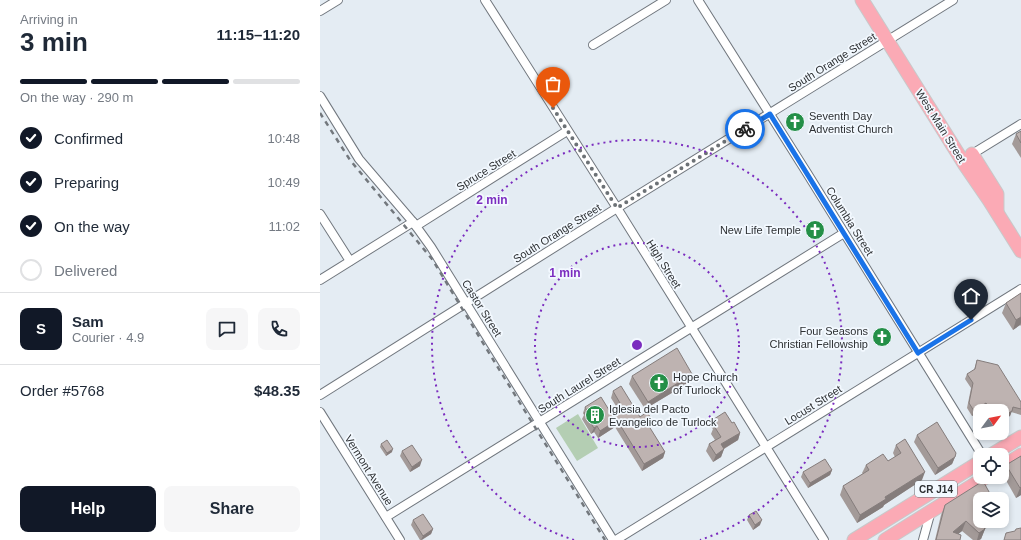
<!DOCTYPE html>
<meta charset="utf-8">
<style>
body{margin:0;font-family:Arial,sans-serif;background:#f6f6f7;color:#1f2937;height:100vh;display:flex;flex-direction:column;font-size:15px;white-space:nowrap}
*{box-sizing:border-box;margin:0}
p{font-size:13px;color:#747a83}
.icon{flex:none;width:22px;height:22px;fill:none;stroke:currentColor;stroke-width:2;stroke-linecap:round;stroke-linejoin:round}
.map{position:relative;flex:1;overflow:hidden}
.sheet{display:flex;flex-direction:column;background:#fff;width:320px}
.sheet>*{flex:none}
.needle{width:26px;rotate:58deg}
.fabs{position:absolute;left:653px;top:404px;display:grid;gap:8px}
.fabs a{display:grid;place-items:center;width:36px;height:36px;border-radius:8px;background:#fff;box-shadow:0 2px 6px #0003;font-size:20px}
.pin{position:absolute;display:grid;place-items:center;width:34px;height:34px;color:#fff;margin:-41px -17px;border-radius:50% 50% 50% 0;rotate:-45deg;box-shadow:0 0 4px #0007}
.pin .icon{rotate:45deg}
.courier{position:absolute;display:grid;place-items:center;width:40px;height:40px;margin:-20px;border:3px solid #1a73e8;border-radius:50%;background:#fff;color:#222;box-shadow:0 1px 5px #0007}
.head em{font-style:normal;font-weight:800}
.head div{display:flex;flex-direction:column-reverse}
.head{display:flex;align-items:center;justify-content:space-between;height:68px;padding:0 20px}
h1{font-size:26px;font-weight:800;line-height:30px}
.bar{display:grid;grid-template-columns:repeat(4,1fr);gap:6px 4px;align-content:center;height:48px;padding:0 20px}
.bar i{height:5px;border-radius:3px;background:#e0e1e3}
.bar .selected{background:#111827}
.bar p{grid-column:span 4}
.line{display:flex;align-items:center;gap:10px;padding:0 20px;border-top:1px solid #e0e1e3}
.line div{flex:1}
.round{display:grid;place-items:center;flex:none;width:42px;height:42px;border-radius:8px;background:#f6f6f7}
ol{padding:0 20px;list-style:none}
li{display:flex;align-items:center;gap:12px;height:44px}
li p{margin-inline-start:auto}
li .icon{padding:4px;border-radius:50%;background:#111827;color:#fff;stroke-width:4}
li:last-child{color:#747a83}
li i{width:22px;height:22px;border:2px solid #e0e1e3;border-radius:50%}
.button{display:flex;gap:8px;margin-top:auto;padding:8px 20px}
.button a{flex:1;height:46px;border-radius:8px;background:#111827;color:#fff;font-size:16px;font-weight:800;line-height:46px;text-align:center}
.button a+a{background:#f6f6f7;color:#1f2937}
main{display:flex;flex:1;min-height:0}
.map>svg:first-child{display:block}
.green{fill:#b4ceb3}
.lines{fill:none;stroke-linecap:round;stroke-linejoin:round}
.street-casing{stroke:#71777e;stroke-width:10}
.primary-casing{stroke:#c8c9ca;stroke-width:15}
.street{stroke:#fff;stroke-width:8}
.primary{stroke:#fbaab5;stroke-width:13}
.rail{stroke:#73787d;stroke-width:2.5;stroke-dasharray:5 5;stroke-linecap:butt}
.wall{fill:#a39a98}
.shaded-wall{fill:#857d7c}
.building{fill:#beb3b1;stroke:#857d7c}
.done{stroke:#6d7276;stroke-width:4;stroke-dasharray:0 7.2}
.route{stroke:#1a73e8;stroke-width:5}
.ring{fill:none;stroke:#7b2cbf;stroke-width:2;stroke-dasharray:2 4}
.labels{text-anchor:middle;stroke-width:3.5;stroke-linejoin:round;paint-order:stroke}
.shield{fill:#f3f9ff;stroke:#686c70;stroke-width:1}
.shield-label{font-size:10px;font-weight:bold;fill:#2d3033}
.street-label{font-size:11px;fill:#2d3033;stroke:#f3f9ff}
.poi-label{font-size:11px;fill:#2d3033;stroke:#f3f9ff;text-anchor:start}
.centre{fill:#7b2cbf;stroke:#f3f9ff;stroke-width:2}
.ring-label{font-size:12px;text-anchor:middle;font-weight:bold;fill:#7b2cbf;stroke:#f3f9ff;stroke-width:3.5;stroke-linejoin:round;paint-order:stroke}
</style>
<main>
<section class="sheet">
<div class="head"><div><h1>3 min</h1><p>Arriving in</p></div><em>11:15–11:20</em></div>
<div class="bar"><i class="selected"></i><i class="selected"></i><i class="selected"></i><i></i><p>On the way · 290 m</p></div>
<ol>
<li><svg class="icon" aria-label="check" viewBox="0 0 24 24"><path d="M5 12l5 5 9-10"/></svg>Confirmed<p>10:48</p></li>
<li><svg class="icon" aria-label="check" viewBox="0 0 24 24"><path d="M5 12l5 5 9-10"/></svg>Preparing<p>10:49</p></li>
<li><svg class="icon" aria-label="check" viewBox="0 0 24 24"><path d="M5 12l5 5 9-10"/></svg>On the way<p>11:02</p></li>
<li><i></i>Delivered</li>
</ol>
<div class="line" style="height:72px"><b class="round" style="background:#111827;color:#fff">S</b><div><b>Sam</b><p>Courier · 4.9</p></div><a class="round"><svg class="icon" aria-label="chat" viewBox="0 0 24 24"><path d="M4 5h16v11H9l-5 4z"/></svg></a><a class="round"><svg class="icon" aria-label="phone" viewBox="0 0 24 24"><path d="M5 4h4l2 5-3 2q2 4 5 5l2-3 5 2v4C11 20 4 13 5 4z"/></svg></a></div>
<div class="line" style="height:52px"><div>Order #5768</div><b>$48.35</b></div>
<div class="button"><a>Help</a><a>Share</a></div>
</section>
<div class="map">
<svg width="701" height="540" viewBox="0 0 701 540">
<rect width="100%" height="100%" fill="#e4ecf3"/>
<!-- green -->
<polygon class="green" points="258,414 278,448 257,461 236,428"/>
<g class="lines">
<defs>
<g id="street">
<polyline points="165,0 297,208 504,540"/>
<polyline points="378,0 487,173 662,455"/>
<polyline points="0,11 18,0"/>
<polyline points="273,45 346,0"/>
<polyline points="0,96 39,159 93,222 111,247 293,540"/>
<polyline points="649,156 701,124"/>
<polyline points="0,214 30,261"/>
<polyline points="96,226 247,131"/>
<polyline points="0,280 93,222"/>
<polyline points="0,395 297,208 633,0"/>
<polyline points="0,412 80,540"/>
<polyline points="66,517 524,233"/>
<polyline points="296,540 701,289"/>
<polyline points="603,540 611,511"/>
</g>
<g id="primary">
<polyline points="542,0 645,165 669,200 701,251"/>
<polyline points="652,154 677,194 677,212"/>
<polyline points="671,455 701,437"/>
<polyline points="682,467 701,455"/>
<polyline points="534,540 660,462"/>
<polyline points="565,540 666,477"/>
</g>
</defs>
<!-- street casing -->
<use href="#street" class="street-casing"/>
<!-- primary casing -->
<use href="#primary" class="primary-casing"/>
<!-- street -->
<use href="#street" class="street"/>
<!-- primary -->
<use href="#primary" class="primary"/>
<!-- rail -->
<polyline class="rail" points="0,113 30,160 112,259 177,366 285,540"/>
</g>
<!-- wall -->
<g class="wall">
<polygon points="701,131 701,158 692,144 696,134"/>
<polygon points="701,293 701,326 700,325 693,330 682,313 686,303"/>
<polygon points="657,360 701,402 701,415 691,412 690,416 682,411 666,411 664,408 652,416 647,408 651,388 645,379 647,374 654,370"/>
<polygon points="372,374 370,382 325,409 309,384 312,376"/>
<polygon points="293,391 329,427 345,452 343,458 322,471 295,427 278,438 274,432 271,434 262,419 264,415 263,413 265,407 289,410 296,406 291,398"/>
<polygon points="394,419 412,423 420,433 418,440 404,449 401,457 393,462 386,451 389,444 395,440 391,434 393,429 391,427"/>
<polygon points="597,435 635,457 632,464 615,475 594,442"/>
<polygon points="61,444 72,452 66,456 60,447"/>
<polygon points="576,445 602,480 564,505 563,507 537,523 520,495 523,486 543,474 542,473 546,465 568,461 575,457 573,453"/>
<polygon points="82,451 100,466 90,472 80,456"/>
<polygon points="701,456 701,495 696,498 683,475 686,465"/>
<polygon points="512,470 510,475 488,488 481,477 483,472"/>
<polygon points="625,505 677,521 665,529 661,539 659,540 653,540 642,531 638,534 640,540 615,540 621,515"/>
<polygon points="429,515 440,525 433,530 427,520"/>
<polygon points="93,520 113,529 111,534 102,540 100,540 91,525"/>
</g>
<!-- shaded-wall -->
<g class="shaded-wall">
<polygon points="701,317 701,323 700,325 693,330 696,320"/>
<polygon points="372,374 370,382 325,409 328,402"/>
<polygon points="666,403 664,408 652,416 654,411"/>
<polygon points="692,411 690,416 682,421 682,417"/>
<polygon points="297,420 295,427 278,438 280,431"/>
<polygon points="332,420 329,426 327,423"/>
<polygon points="277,426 274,432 271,434 274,428"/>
<polygon points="420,433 418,440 398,452 401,444"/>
<polygon points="73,449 72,452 66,456 67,453"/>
<polygon points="404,449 401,457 393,462 396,455"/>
<polygon points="345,452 343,458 322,471 324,464"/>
<polygon points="635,457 632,464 615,475 618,468"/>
<polygon points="102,460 100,466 90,472 92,467"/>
<polygon points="512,470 510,475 488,488 490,483"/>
<polygon points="605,472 602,480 564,505 563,507 537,523 540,515 565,497"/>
<polygon points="701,487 701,495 696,498 700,488"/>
<polygon points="442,520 440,525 433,530 435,525"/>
<polygon points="646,521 642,531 631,540 633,532"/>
<polygon points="664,521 677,521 659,532 660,524"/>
<polygon points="113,529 111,534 101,540 103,536"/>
<polygon points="665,529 661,539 659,540 657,540 659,533"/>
</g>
<!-- building -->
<g class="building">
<polygon points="701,131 701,143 696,134"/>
<polygon points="701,293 701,317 696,320 686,303"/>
<polygon points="357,348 372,374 328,402 312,376"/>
<polygon points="657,360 678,365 701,402 701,409 693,407 692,411 682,417 682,411 671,411 666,403 654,411 649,403 653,383 647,374 655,369"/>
<polygon points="301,386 320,417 327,412 332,420 327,423 345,452 324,464 297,420 280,431 277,426 274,428 264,413 267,411 265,407 281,397 289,410 300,403 293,391"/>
<polygon points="405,412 412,423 414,422 420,433 401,444 404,449 396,455 389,444 401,437 394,426 397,424 394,419"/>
<polygon points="617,422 636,453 635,457 618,468 597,435"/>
<polygon points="585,439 605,472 565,497 566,499 540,515 523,486 549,470 546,465 563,454 568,461 581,453 576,445"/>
<polygon points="67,440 73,449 67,453 61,444"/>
<polygon points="92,445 102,460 92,467 82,451"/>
<polygon points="701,456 701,487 700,488 686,465"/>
<polygon points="505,459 512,470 490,483 483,472"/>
<polygon points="663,481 673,499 660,499 660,521 664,521 660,524 665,529 659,533 646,521 633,532 641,535 640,540 616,540 625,505"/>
<polygon points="436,511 442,520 435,525 429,515"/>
<polygon points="103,514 113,529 103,536 93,520"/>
<polygon points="701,528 701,540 684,540 686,533 695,531 696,529"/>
</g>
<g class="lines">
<!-- done -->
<polyline class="done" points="233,108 297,208 425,129"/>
<!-- route -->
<polyline class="route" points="425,129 450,114 598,353 651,320"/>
</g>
<!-- distance rings -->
<g class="ring">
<circle cx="317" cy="345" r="102"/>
<path d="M254 540A205 205 0 1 1 380 540"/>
</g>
<!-- icons -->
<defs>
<symbol id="church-disc" viewBox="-11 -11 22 22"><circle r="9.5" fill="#248f47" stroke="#f3f9ff"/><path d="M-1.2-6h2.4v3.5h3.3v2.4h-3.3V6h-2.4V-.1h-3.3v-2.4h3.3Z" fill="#fff"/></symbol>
<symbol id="building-disc" viewBox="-11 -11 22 22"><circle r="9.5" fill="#248f47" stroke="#f3f9ff"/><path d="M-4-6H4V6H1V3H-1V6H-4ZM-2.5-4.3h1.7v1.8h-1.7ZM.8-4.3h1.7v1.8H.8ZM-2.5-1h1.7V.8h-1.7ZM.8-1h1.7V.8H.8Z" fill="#fff"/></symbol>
</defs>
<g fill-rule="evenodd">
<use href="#church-disc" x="464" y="111" width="22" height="22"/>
<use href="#church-disc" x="484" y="219" width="22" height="22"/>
<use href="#church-disc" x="551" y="326" width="22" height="22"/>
<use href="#church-disc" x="328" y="372" width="22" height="22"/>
<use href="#building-disc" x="264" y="404" width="22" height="22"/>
</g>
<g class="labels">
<!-- shield labels -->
<rect class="shield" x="595" y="481" width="42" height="16" rx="3"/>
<g class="shield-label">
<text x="616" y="493">CR J14</text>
</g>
<!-- street labels -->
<g class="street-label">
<text transform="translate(512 62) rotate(-32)" y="4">South Orange Street</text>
<text transform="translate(621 126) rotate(58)" y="4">West Main Street</text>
<text transform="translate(166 170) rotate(-32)" y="4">Spruce Street</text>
<text transform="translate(530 221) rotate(58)" y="4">Columbia Street</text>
<text transform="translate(237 233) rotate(-32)" y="4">South Orange Street</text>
<text transform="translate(344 264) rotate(58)" y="4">High Street</text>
<text transform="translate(162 308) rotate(58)" y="4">Castor Street</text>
<text transform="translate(259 385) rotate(-32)" y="4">South Laurel Street</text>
<text transform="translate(493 405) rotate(-32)" y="4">Locust Street</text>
<text transform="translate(49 470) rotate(58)" y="4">Vermont Avenue</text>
</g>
<!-- poi labels -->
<g class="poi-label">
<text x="489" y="120">Seventh Day<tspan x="489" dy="13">Adventist Church</tspan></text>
<text x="481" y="234" text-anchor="end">New Life Temple</text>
<text x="548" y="335" text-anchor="end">Four Seasons<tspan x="548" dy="13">Christian Fellowship</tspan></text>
<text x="353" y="381">Hope Church<tspan x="353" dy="13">of Turlock</tspan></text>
<text x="289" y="413">Iglesia del Pacto<tspan x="289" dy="13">Evangelico de Turlock</tspan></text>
</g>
</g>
<circle cx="317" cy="345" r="6" class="centre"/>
<g class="ring-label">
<text x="172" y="204">2 min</text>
<text x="245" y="277">1 min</text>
</g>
</svg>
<div class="fabs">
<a><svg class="needle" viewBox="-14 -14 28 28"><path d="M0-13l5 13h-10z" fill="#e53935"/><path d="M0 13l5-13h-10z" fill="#747a83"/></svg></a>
<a><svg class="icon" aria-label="locate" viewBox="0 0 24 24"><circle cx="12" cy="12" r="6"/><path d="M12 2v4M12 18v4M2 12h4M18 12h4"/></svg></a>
<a><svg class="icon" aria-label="layers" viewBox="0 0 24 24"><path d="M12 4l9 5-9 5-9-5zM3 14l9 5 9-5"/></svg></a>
</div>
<div class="pin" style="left:233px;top:108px;background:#ea580c"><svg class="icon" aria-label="bag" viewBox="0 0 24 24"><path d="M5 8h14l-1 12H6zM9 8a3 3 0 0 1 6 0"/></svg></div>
<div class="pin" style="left:651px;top:320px;background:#1f2937"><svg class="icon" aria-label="home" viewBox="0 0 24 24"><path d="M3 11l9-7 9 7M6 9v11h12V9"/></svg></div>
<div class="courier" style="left:425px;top:129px"><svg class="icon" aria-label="bike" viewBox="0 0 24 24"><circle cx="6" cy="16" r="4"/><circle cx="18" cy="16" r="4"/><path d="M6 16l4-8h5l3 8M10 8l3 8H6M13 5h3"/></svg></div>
</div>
</main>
